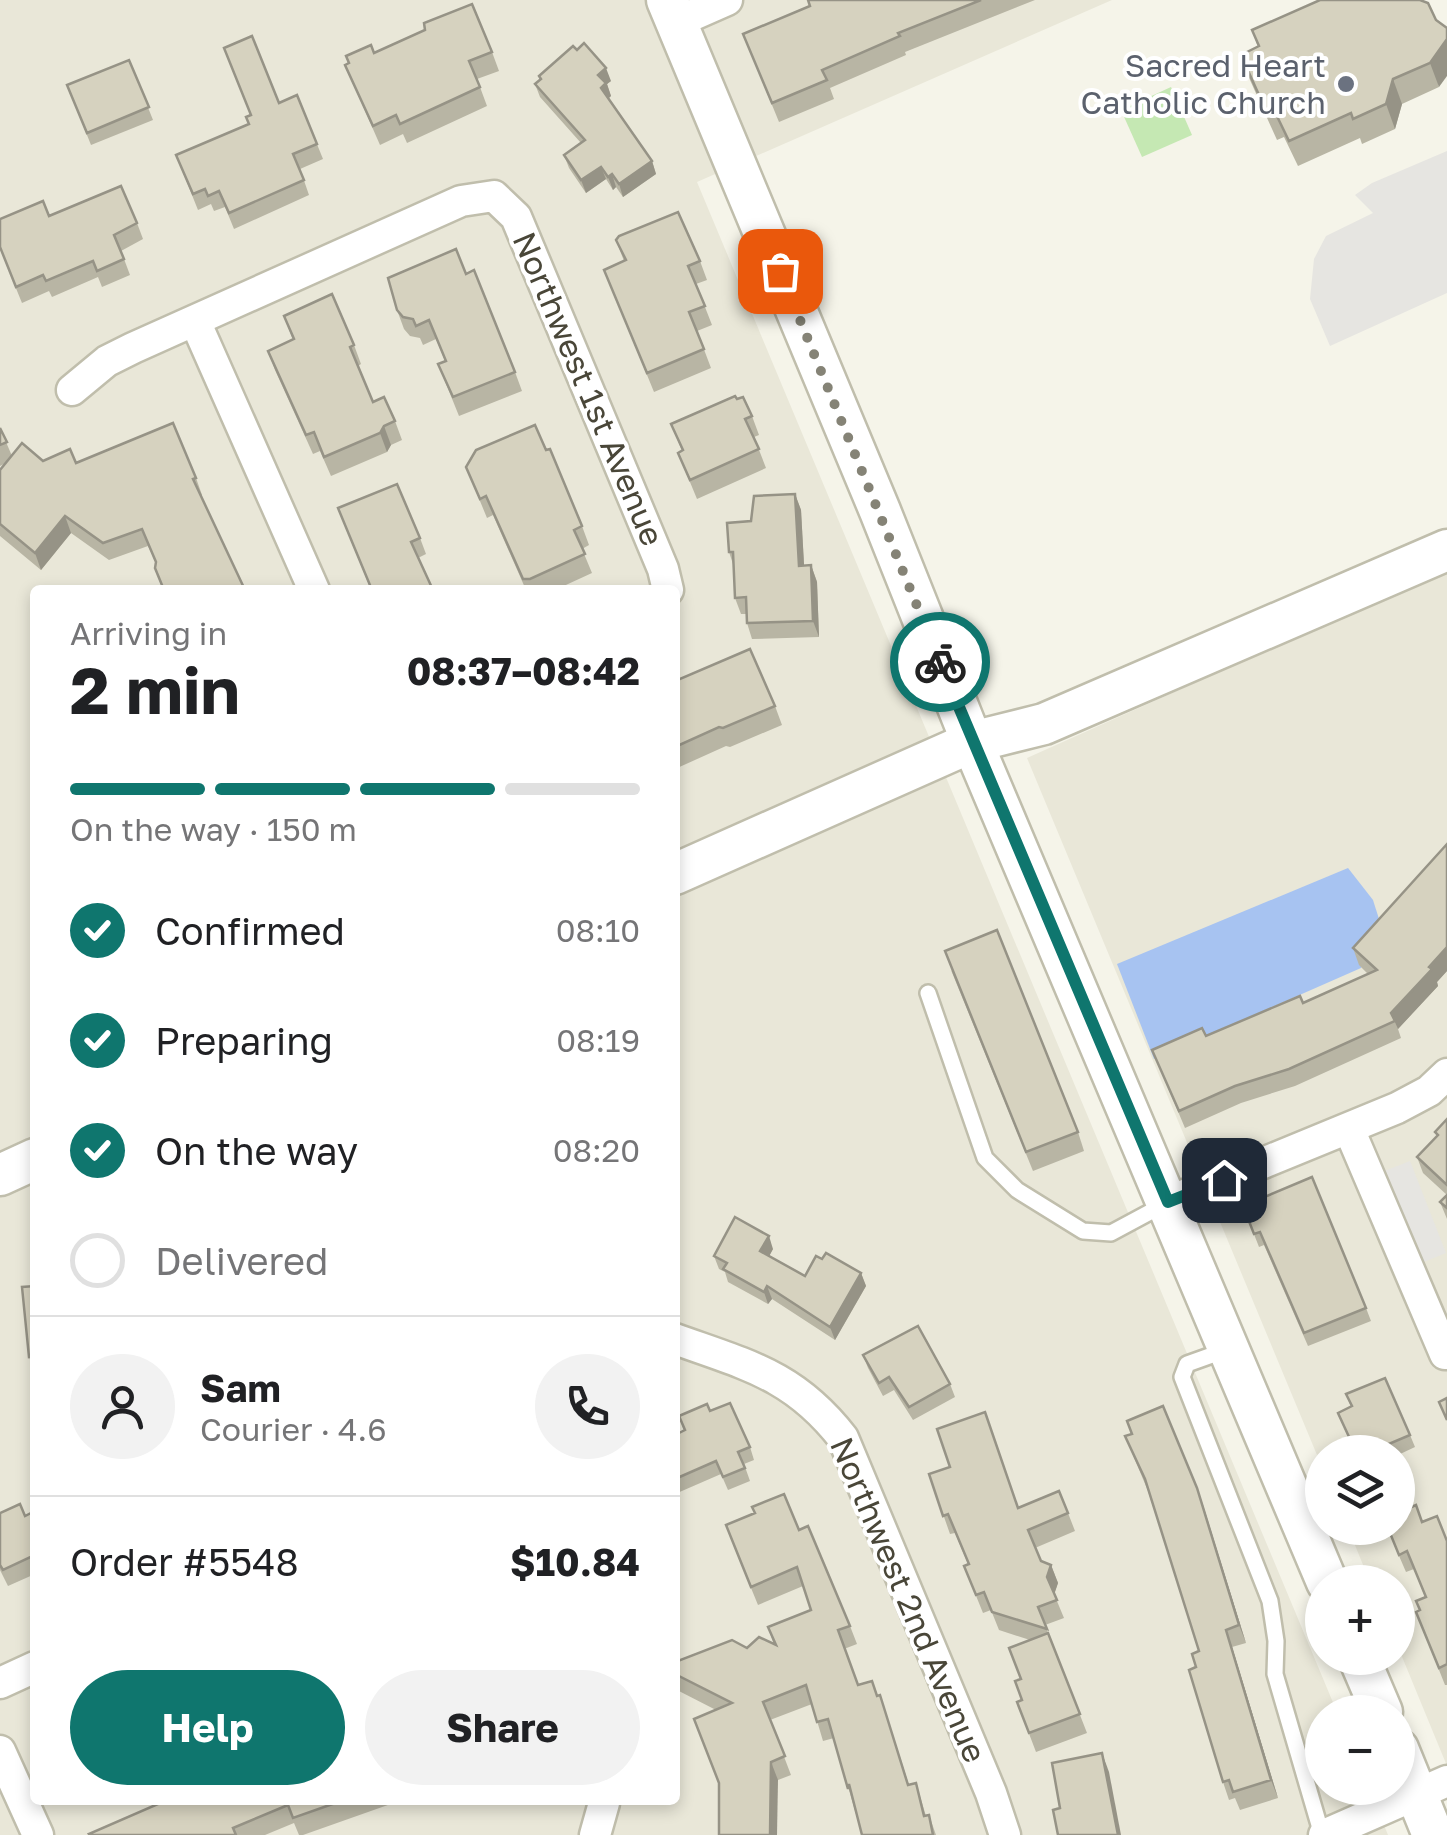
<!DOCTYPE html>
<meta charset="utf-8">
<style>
body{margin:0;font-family:"Golos Text",sans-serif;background:#f2f2f2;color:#202124;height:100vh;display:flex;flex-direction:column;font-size:38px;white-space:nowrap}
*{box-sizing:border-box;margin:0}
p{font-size:32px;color:#757577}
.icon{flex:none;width:55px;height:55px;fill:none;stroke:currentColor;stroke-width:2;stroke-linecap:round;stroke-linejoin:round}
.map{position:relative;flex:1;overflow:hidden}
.side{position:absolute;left:30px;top:585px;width:650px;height:1220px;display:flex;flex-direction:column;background:#fff;border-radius:10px;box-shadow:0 5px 15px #0003}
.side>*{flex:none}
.fabs{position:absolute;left:1305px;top:1435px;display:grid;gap:20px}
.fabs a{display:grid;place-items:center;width:110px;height:110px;border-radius:50%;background:#fff;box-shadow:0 5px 15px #0003;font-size:50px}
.pin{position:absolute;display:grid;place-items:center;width:85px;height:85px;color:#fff;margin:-42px;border-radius:20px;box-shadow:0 5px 15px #0006}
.courier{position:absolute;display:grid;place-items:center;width:100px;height:100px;margin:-50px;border:8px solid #0f766e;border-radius:50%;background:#fff;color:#222;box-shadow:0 2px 12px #0007}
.overview em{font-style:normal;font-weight:700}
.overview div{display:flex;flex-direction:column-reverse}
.overview{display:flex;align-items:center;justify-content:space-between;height:170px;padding:0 40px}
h1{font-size:65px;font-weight:700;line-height:75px}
.bar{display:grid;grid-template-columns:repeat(4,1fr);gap:15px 10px;align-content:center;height:120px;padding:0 40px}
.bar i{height:12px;border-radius:8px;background:#e0e0e0}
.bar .current{background:#0f766e}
.bar p{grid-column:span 4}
.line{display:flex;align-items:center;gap:25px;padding:0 40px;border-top:2px solid #e0e0e0}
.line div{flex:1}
.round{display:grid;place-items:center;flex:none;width:105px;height:105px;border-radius:52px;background:#f2f2f2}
ol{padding:0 40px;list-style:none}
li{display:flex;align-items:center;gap:30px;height:110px}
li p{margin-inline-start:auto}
li .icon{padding:10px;border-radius:50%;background:#0f766e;color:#fff;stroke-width:4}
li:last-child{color:#757577}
li i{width:55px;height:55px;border:5px solid #e0e0e0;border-radius:50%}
.action{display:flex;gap:20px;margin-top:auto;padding:20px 40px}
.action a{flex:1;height:115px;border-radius:60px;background:#0f766e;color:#fff;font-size:40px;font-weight:700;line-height:115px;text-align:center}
.action a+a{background:#f2f2f2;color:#202124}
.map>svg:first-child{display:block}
.residential{fill:#e9e7d8;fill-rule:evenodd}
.green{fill:#c5e8b3}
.parking{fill:#e6e5e1}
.water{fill:#a7c3f1}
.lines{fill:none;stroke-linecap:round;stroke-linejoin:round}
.service-casing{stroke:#c0beac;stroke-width:20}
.minor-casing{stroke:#c0beac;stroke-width:35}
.tertiary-casing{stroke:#c0beac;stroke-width:45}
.service{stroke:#fff;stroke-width:15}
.minor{stroke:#fff;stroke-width:30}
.tertiary{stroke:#fff;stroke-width:40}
.wall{fill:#b8b5a4}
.shaded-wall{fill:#969386}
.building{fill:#d6d2bf;stroke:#969386;stroke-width:2.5}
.done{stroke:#858376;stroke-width:10;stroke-dasharray:0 18}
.route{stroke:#0f766e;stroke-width:12}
.worship-dot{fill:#6b7280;stroke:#fff;stroke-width:4}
.labels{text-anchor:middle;stroke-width:8;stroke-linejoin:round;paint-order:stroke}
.worship-label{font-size:32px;fill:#5b616d;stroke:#fff;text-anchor:end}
.street-label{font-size:32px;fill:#494638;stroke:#fff}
</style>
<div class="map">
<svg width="1447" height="1835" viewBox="0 0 1447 1835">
<rect width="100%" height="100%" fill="#f5f4e9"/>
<!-- residential -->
<g class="residential">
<path d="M0 0H1112L697 182 1337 1712H1322V1788H1369L1388 1835H0ZM35 590H675V1800H35Z"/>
<polygon points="1447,570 1447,1766 1398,1647 1398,1582 1370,1582 1348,1528 1398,1528 1398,1452 1322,1452 1322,1467 1027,758"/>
</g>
<!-- green -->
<polygon class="green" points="1171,87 1192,135 1142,157 1121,110"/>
<!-- parking -->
<g class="parking">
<polygon points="1447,151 1447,293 1330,346 1310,299 1314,259 1326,236 1373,213 1355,195 1372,183"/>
<polygon points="1410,1161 1446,1253 1419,1264 1382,1172"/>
</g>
<!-- water -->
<polygon class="water" points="1348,868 1373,900 1379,919 1361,968 1154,1059 1117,964"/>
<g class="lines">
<defs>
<g id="service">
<polyline points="928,993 985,1158 1017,1190 1083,1231 1111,1233 1165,1204"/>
<polyline points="1229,1349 1187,1364 1182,1377 1270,1601 1276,1641 1275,1674 1322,1835"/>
</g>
<g id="minor">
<polyline points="677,22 727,0"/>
<polyline points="195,321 314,590"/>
<polyline points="72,390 107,361 133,348 461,201 494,196 516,217 663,569 668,590"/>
<polyline points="1349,1129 1445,1354"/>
<polyline points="1168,1202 1397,1108 1429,1091 1447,1074"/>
<path d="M675 1339C747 1365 794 1375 843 1438L991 1793 1005 1835"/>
<polyline points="0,1683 35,1667"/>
<polyline points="0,1751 38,1835"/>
<polyline points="595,1835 604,1803"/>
<polyline points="1324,1835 1447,1781"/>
</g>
<g id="tertiary">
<polyline points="667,0 880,511 972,742 1327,1582"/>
<polyline points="675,874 972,742 1044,724 1447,550"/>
<polyline points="0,1175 35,1159"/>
<polyline points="1359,1658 1382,1712"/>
<polyline points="1398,1749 1433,1835"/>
</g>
</defs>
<!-- service casing -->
<use href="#service" class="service-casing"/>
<!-- minor casing -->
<use href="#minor" class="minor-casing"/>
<!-- tertiary casing -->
<use href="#tertiary" class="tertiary-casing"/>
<!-- service -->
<use href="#service" class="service"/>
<!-- minor -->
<use href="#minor" class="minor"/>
<!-- tertiary -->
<use href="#tertiary" class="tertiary"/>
</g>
<!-- wall -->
<g class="wall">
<polygon points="808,0 1035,0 905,52 906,55 830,88 834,99 779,122 743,34 810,6"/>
<polygon points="1420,0 1439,87 1402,104 1395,129 1362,144 1360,138 1298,166 1284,137 1277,140 1250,80 1241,55 1258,47 1252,30"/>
<polygon points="492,52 499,71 477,79 487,106 407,143 403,134 380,145 345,65"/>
<polygon points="129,60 153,120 91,145 67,85"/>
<polygon points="539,76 611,81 607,84 611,96 608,99 652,161 656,174 623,197 616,187 613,190 606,179 586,193 569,168 564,155 581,143 540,97 535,84 540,80"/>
<polygon points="297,95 323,159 300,169 309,195 234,229 225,207 214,211 211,204 198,210 176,155 249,124 279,103"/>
<polygon points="49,216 137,223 143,239 121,251 130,275 102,287 98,277 52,297 49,291 22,303 0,249 0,219"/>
<polygon points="616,240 700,261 707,280 696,284 712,325 697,331 711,368 654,392 604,270 624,261"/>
<polygon points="466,274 515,372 522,391 459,416 438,364 445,361 436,339 423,345 420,338 410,336 404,329 397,310"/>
<polygon points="284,316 354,345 361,364 358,366 373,402 395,421 402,440 391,445 387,452 331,476 320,451 313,454 275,370 268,351 293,340"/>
<polygon points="737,399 752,416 759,435 754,437 766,468 697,499 678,453 682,451 671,424"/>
<polygon points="0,428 12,456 43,461 76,463 196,478 202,495 201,496 245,590 163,590 155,568 156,563 148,546 109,560 71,533 41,570 0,536 0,470 6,463 0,466"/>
<polygon points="546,450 582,526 589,545 582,549 592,573 555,590 526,590 493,515 487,518 466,467"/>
<polygon points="795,494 801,510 804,566 811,565 817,582 819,637 752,639 747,623 746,614 741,614 735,598 733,564 729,552 751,521"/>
<polygon points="338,508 420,538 426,554 418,558 433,590 371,590"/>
<polygon points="675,681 775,706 782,725 730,747 726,746 675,769"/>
<polygon points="1447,844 1447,971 1437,982 1438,986 1398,1029 1401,1038 1295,1086 1241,1103 1185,1128 1152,1050 1206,1036 1303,1003 1368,974 1359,965 1353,948"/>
<polygon points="951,970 1078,1132 1084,1151 1033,1171"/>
<polygon points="1447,1119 1447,1219 1440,1202 1447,1195 1423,1173 1417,1157 1437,1136 1435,1132"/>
<polygon points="1243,1206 1366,1308 1371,1321 1308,1346 1264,1245 1259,1247"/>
<polygon points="773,1249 769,1256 805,1276 822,1259 861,1273 866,1286 835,1340 772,1299 768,1304 728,1282 725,1272 719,1269 714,1256"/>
<polygon points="35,1286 35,1373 29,1357"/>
<polygon points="863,1355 950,1384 955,1397 913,1420 894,1390 883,1396 868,1368"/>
<polygon points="1346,1394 1410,1435 1415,1447 1398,1455 1398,1452 1355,1452 1338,1413 1351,1407"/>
<polygon points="710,1411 750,1447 754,1460 744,1464 750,1481 728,1490 721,1474 675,1494 675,1435 684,1431 679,1416"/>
<polygon points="1125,1436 1197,1488 1246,1643 1232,1647 1278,1798 1240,1810 1235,1798 1229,1800 1223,1782 1196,1667 1199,1651 1148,1491"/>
<polygon points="929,1474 1019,1508 1068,1513 1075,1531 1035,1548 1041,1561 1051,1565 1058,1583 1054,1594 1064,1618 1045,1625 1087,1733 1036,1752 1017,1702 1022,1700 1020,1679 1030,1640 999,1630 991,1610 983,1613 964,1566 968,1564 955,1533 950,1534"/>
<polygon points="35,1511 35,1574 8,1586 0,1570 0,1513 25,1516"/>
<polygon points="1422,1522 1447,1541 1447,1685 1445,1685 1416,1612 1420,1610 1425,1597 1414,1569 1406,1572 1387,1528"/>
<polygon points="799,1530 850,1626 857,1644 844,1649 858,1685 872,1681 878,1696 880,1695 909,1785 916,1783 926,1816 929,1815 936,1835 862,1835 834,1738 823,1741 812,1704 770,1720 791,1775 778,1780 719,1784 716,1710 675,1689 675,1662 774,1645 768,1627 811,1610 803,1586 758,1605 733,1544"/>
<polygon points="167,1800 402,1800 303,1835 299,1835 294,1823 265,1835 90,1835"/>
</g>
<!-- shaded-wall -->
<g class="shaded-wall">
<polygon points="1447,39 1447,76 1439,87 1430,63"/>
<polygon points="606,68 611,81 607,84 611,96 605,101 601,88 598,75"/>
<polygon points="1393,79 1402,104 1395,129 1386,104"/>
<polygon points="652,161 656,174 623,197 619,184"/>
<polygon points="601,167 606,179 586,193 581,180"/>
<polygon points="612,174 616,187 613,190 608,177"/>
<polygon points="384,426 391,445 387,452 380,433"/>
<polygon points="795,494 801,510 805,582 799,566"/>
<polygon points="65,516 71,533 41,570 35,553"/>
<polygon points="811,565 817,582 819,637 813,621"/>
<polygon points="1447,947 1447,971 1437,982 1438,986 1398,1029 1391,1013"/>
<polygon points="769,1236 773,1249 765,1264 760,1251"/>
<polygon points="861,1273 866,1286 835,1340 830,1327"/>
<polygon points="767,1286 772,1299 768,1304 764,1292"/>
<polygon points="1197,1488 1203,1505 1246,1643 1239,1625"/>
<polygon points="1051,1565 1058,1583 1054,1595 1047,1577"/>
<polygon points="1226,1630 1232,1647 1278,1798 1271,1780"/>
<polygon points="1102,1753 1109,1772 1121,1835 1118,1835"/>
<polygon points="771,1762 778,1780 777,1835 770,1835"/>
</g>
<!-- building -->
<g class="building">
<polygon points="808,0 981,0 898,33 900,36 822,70 827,80 772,103 743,34 810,6"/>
<polygon points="1320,0 1420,0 1428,3 1436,20 1447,28 1447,39 1430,63 1393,79 1386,104 1353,119 1351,113 1289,141 1275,112 1268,115 1241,55 1259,46 1252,30"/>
<polygon points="472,4 492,52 469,61 480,87 400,124 396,115 373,126 345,65 349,63 346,56 371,45 374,53 425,30 424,23"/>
<polygon points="252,36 279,103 297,95 317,144 293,154 304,180 229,213 219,191 208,196 205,189 193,194 176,155 249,124 246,117 251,115 224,48"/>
<polygon points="584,43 606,68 598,75 606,83 601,88 652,161 619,184 612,174 608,177 601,167 581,180 564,155 585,140 535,84 541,79 539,76 573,46 577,50"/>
<polygon points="129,60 149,107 87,133 67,85"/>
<polygon points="121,186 137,223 114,235 124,259 97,271 93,261 46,281 43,275 16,287 0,247 0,219 43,201 49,216"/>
<polygon points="678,212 700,261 688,266 705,306 689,312 704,349 647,373 604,270 626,260 616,240 619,236"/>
<polygon points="456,249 466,274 474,270 515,372 453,397 438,364 446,361 429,320 416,326 413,319 403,317 397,310 388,278"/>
<polygon points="332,294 354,345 350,347 373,402 384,397 395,421 384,426 380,433 324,457 314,432 306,435 268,351 294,339 284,316"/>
<polygon points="735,396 737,399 743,397 752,416 745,419 759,449 690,480 678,453 683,450 671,424"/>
<polygon points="173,423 196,478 193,479 245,590 164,590 155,568 156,562 142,529 103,543 65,516 35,553 0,524 0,470 22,443 43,461 70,449 76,463"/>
<polygon points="535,425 546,450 550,449 582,526 574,530 585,554 530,579 523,579 486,496 480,499 466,467 476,450"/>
<polygon points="0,428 7,442 0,445"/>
<polygon points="397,484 420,538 411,542 433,590 372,590 338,508"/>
<polygon points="795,494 799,566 811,565 813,621 747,623 746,597 735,598 733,552 729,552 727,523 751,521 754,496"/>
<polygon points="750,649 775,706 723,728 719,727 675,747 675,681"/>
<polygon points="1447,844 1447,947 1429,967 1432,969 1391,1013 1395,1021 1289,1069 1235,1086 1179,1111 1152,1050 1202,1028 1206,1036 1300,996 1303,1003 1377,970 1353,948"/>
<polygon points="997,930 1078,1132 1026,1152 945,951"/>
<polygon points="1447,1119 1447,1185 1417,1157 1438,1135 1435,1132"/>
<polygon points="1312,1177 1366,1308 1304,1333 1260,1232 1254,1234 1243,1206"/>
<polygon points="1447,1195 1447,1208 1440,1202"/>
<polygon points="735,1217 769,1236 760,1251 805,1276 816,1256 822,1259 826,1253 861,1273 830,1327 767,1286 764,1292 723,1269 727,1263 714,1256"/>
<polygon points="35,1286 35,1356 29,1357 22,1287"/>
<polygon points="918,1326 950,1384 909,1407 889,1377 879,1383 863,1355"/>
<polygon points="1385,1378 1410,1435 1370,1452 1356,1452 1338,1413 1352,1406 1346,1394"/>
<polygon points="1447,1398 1447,1420 1439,1402"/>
<polygon points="730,1403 750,1447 738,1452 745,1468 723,1477 716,1461 675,1479 675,1435 685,1430 679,1416 707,1404 710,1411"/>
<polygon points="1163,1406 1197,1488 1239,1625 1226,1630 1271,1780 1233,1792 1229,1780 1223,1782 1189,1670 1196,1667 1192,1654 1199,1651 1145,1479 1125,1436 1132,1434 1127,1421"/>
<polygon points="985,1412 1018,1508 1059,1491 1068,1513 1028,1530 1041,1561 1051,1565 1047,1577 1057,1600 1038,1607 1047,1629 992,1612 984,1592 976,1595 964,1566 969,1564 948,1514 943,1516 929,1474 950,1467 937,1429"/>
<polygon points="784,1494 799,1530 808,1526 850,1626 838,1630 858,1685 872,1681 877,1696 880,1695 908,1785 916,1783 924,1816 929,1815 933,1835 862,1835 849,1784 848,1789 828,1719 817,1722 806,1685 763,1702 785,1756 771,1762 770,1835 719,1835 719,1783 694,1719 732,1703 675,1674 675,1662 732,1640 747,1648 759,1637 776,1645 768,1627 811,1610 797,1567 751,1587 726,1525 755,1513 752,1507"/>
<polygon points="20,1504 25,1516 35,1511 35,1555 3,1570 0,1565 0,1513"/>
<polygon points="1416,1505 1422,1522 1437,1516 1447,1541 1447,1664 1439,1668 1416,1612 1420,1610 1416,1601 1426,1597 1407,1551 1399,1555 1388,1528 1398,1528 1398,1513"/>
<polygon points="1048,1633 1080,1714 1029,1733 1017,1702 1022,1700 1015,1681 1021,1679 1009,1648"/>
<polygon points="1102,1753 1118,1835 1058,1835 1053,1810 1060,1808 1052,1763"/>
<polygon points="167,1800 344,1800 293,1818 288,1805 233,1828 236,1835 90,1835 89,1834"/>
</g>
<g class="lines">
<!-- done -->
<polyline class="done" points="780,271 940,662"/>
<!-- route -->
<polyline class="route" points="940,662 1168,1202 1224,1180"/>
</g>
<!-- markers -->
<circle class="worship-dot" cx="1346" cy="84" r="10"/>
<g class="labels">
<!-- worship labels -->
<g class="worship-label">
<text x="1326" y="77">Sacred Heart<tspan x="1326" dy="37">Catholic Church</tspan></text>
</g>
<!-- street labels -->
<g class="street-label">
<text transform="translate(588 389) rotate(67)" y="11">Northwest 1st Avenue</text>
<text transform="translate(908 1600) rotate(67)" y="11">Northwest 2nd Avenue</text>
</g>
</g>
</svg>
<div class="fabs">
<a><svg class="icon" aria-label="layers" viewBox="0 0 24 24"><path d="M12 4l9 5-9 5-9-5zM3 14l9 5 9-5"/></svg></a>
<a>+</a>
<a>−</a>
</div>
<div class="pin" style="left:780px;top:271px;background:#ea580c"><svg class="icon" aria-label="bag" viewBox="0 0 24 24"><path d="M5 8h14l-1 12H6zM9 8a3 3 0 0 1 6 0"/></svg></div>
<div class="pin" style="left:1224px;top:1180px;background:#1f2937"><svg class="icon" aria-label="home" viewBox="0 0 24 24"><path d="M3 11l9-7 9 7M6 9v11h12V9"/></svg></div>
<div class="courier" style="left:940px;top:662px"><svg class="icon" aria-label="bike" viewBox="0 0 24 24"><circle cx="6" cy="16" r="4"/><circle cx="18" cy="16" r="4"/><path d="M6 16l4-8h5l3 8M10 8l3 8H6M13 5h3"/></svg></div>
<section class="side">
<div class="overview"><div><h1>2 min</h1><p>Arriving in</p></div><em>08:37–08:42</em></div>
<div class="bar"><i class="current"></i><i class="current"></i><i class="current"></i><i></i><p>On the way · 150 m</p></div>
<ol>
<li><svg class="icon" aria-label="check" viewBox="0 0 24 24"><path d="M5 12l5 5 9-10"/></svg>Confirmed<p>08:10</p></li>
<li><svg class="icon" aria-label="check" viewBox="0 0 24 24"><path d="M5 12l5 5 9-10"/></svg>Preparing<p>08:19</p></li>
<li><svg class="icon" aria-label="check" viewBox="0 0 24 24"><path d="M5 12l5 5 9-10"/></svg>On the way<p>08:20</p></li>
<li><i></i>Delivered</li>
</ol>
<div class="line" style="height:180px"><a class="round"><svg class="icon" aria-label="person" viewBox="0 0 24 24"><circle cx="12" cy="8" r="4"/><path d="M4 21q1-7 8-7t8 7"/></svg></a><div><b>Sam</b><p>Courier · 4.6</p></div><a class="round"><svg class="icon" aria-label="phone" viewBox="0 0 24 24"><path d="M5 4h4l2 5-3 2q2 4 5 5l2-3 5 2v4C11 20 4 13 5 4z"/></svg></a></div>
<div class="line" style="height:130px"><div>Order #5548</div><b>$10.84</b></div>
<div class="action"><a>Help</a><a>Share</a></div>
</section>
</div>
